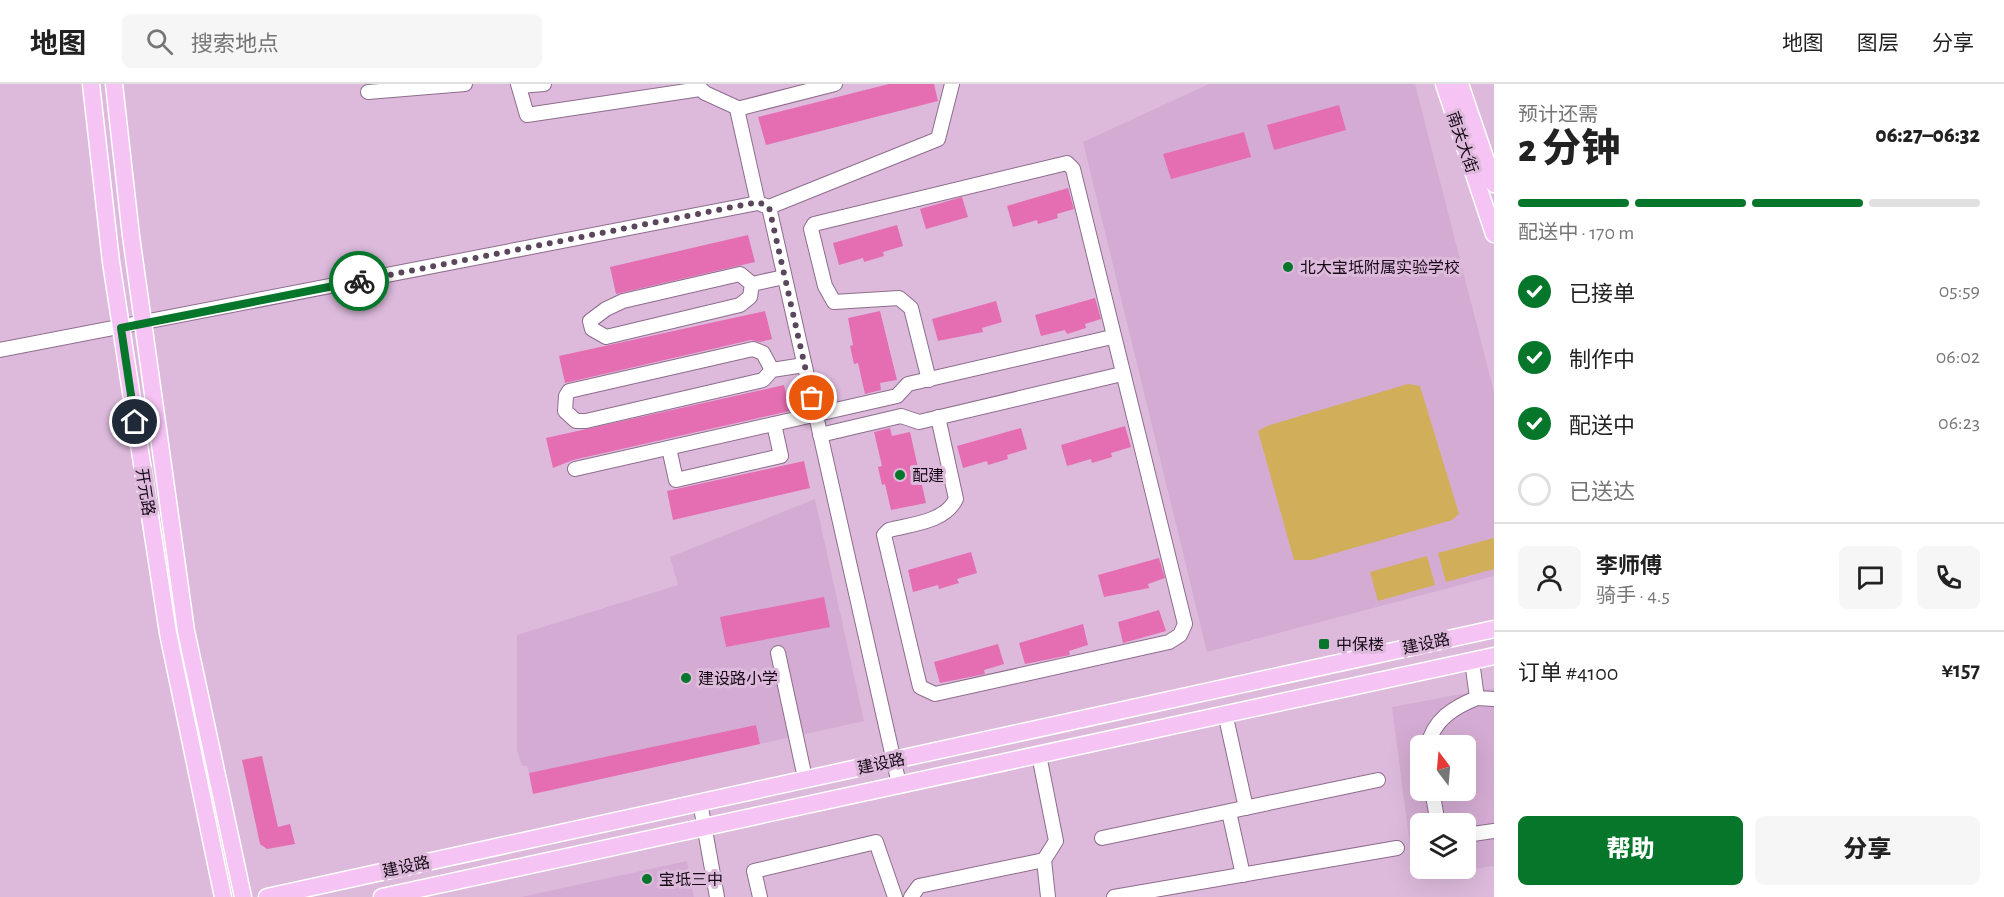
<!DOCTYPE html>
<html lang="zh">
<meta charset="utf-8">
<style>
body{margin:0;font-family:"Alegreya Sans","Noto Sans SC",sans-serif;background:#f6f6f6;color:#222;height:100vh;display:flex;flex-direction:column;font-size:22px;white-space:nowrap}
*{box-sizing:border-box;margin:0}
p{font-size:20px;color:#767676}
.icon{flex:none;width:33px;height:33px;fill:none;stroke:currentColor;stroke-width:2;stroke-linecap:round;stroke-linejoin:round}
.map{position:relative;flex:1;overflow:hidden}
.sheet{display:flex;flex-direction:column;background:#fff;width:510px}
.sheet>*{flex:none}
.needle{width:39px;rotate:344deg}
.controls{position:absolute;left:1410px;top:651px;display:grid;gap:12px}
.controls a{display:grid;place-items:center;width:66px;height:66px;border-radius:9px;background:#fff;box-shadow:0 6px 24px #0002;font-size:30px}
.pin{position:absolute;display:grid;place-items:center;width:51px;height:51px;color:#fff;margin:-26px;border:3px solid #fff;border-radius:50%;box-shadow:0 2px 6px #0007}
.courier{position:absolute;display:grid;place-items:center;width:60px;height:60px;margin:-30px;border:4px solid #05762a;border-radius:50%;background:#fff;color:#222;box-shadow:0 2px 8px #0007}
.head em{font-style:normal;font-weight:800}
.head div{display:flex;flex-direction:column-reverse}
.head{display:flex;align-items:center;justify-content:space-between;height:102px;padding:0 24px}
h1{font-size:39px;font-weight:800;line-height:45px}
.bar{display:grid;grid-template-columns:repeat(4,1fr);gap:9px 6px;align-content:center;height:72px;padding:0 24px}
.bar i{height:8px;border-radius:4px;background:#e0e0e0}
.bar .current{background:#05762a}
.bar p{grid-column:span 4}
.line{display:flex;align-items:center;gap:15px;padding:0 24px;border-top:2px solid #e0e0e0}
.line div{flex:1}
.round{display:grid;place-items:center;flex:none;width:63px;height:63px;border-radius:9px;background:#f6f6f6}
ol{padding:0 24px;list-style:none}
li{display:flex;align-items:center;gap:18px;height:66px}
li p{margin-inline-start:auto}
li .icon{padding:6px;border-radius:50%;background:#05762a;color:#fff;stroke-width:4}
li:last-child{color:#767676}
li i{width:33px;height:33px;border:3px solid #e0e0e0;border-radius:50%}
.primary-button{display:flex;gap:12px;margin-top:auto;padding:12px 24px}
.primary-button a{flex:1;height:69px;border-radius:9px;background:#05762a;color:#fff;font-size:24px;font-weight:800;line-height:69px;text-align:center}
.primary-button a+a{background:#f6f6f6;color:#222}
header{display:flex;align-items:center;gap:36px;box-sizing:border-box;height:84px;padding:0 30px;background:#fff;border-bottom:2px solid #e0e0e0}
header strong{font-size:28px}
nav{display:flex;gap:33px;margin-inline-start:auto;font-size:21px}
.search{width:420px;height:54px;background:#f6f6f6;display:flex;align-items:center;gap:15px;box-sizing:border-box;padding:0 21px;border-radius:9px;color:#767676;font-size:22px}
main{display:flex;flex:1;min-height:0}
.map>svg:first-child{display:block}
.built{fill:#d4acd3;fill-rule:evenodd}
.green{fill:#d0ae5a}
.building{fill:#e46eb1}
.lines{fill:none;stroke-linecap:round;stroke-linejoin:round}
.minor-casing{stroke:#8d6d8c;stroke-width:16}
.major-casing{stroke:#fff;stroke-width:19}
.minor{stroke:#fff;stroke-width:14}
.major{stroke:#f5c3f4;stroke-width:16}
.done{stroke:#5b475b;stroke-width:6;stroke-dasharray:0 10.8}
.route{stroke:#05762a;stroke-width:8}
.poi-dot{fill:#05762a;stroke:#ddbadc;stroke-width:2}
.labels{text-anchor:middle;stroke-width:6;stroke-linejoin:round;paint-order:stroke}
.street-label{font-size:16px;fill:#150915;stroke:#ddbadc}
.poi-label{font-size:16px;fill:#150915;stroke:#ddbadc;text-anchor:start}
</style>
<header>
<strong>地图</strong>
<div class="search"><svg class="icon" aria-label="search" viewBox="0 0 24 24"><circle cx="10" cy="10" r="6"/><path d="M15 15l6 6"/></svg>搜索地点</div>
<nav><a>地图</a><a>图层</a><a>分享</a></nav>
</header>
<main>
<div class="map">
<svg width="1494" height="813" viewBox="0 0 1494 813">
<rect width="100%" height="100%" fill="#ddbadc"/>
<!-- built -->
<g class="built">
<polygon points="1209,0 1415,0 1494,308 1494,492 1207,568 1083,58"/>
<polygon points="815,415 864,637 760,660 756,641 529,689 527,682 522,682 517,666 517,551 678,501 670,473"/>
<path d="M1494 604V782L1414 794 1392 623ZM1420 662H1466V706H1420ZM1420 740H1466V784H1420Z"/>
<polygon points="687,777 694,813 521,813"/>
</g>
<!-- green -->
<g class="green">
<polygon points="1408,300 1420,302 1459,430 1452,436 1311,476 1294,476 1258,347 1267,342"/>
<polygon points="1494,454 1494,485 1446,498 1438,469"/>
<polygon points="1427,472 1435,501 1378,517 1370,488"/>
</g>
<!-- building -->
<g class="building">
<polygon points="889,0 934,0 938,17 766,61 758,33"/>
<polygon points="1339,21 1346,46 1274,66 1267,41"/>
<polygon points="1244,48 1251,73 1171,95 1163,70"/>
<polygon points="1068,104 1074,125 1057,130 1058,134 1038,140 1037,136 1013,143 1007,122"/>
<polygon points="962,113 968,133 926,145 920,125"/>
<polygon points="897,141 903,162 883,168 884,172 864,178 863,174 839,181 833,159"/>
<polygon points="748,151 755,178 616,210 610,183"/>
<polygon points="1095,214 1101,235 1085,240 1086,244 1067,250 1065,246 1041,252 1035,231"/>
<polygon points="996,217 1002,238 982,244 983,248 938,257 932,235"/>
<polygon points="765,227 772,255 760,258 751,256 565,299 559,272"/>
<polygon points="880,227 897,296 880,299 881,306 865,310 858,279 854,280 850,262 853,261 848,234"/>
<polygon points="784,301 790,327 573,376 553,384 546,354"/>
<polygon points="1125,342 1131,363 1111,369 1112,373 1092,379 1091,375 1067,382 1061,361"/>
<polygon points="890,344 892,352 910,348 926,419 891,426 885,400 882,401 878,383 882,382 874,348"/>
<polygon points="1021,344 1027,365 1007,371 1008,375 988,381 987,377 963,384 957,362"/>
<polygon points="804,377 810,404 673,436 667,407"/>
<polygon points="971,468 977,489 957,495 959,499 939,505 938,501 913,508 908,486"/>
<polygon points="1159,474 1165,494 1148,500 1149,504 1104,513 1098,491"/>
<polygon points="824,513 830,543 726,563 720,533"/>
<polygon points="1159,526 1166,547 1123,559 1118,538"/>
<polygon points="1083,540 1088,561 1069,567 1070,571 1025,580 1019,559"/>
<polygon points="998,560 1004,580 984,586 985,590 940,599 934,578"/>
<polygon points="756,641 760,660 533,710 529,689"/>
<polygon points="262,672 278,743 290,740 295,760 267,765 260,760 242,676"/>
</g>
<g class="lines">
<defs>
<g id="minor">
<polyline points="518,0 527,31 700,5"/>
<polyline points="696,0 705,9 740,25"/>
<polyline points="520,2 544,0"/>
<polyline points="368,8 465,0"/>
<polyline points="758,119 737,25 835,0"/>
<polyline points="769,123 899,700"/>
<polyline points="752,200 750,213 740,221 606,253 592,245 590,237 606,225 623,217 740,190 752,200 784,193"/>
<polyline points="0,266 758,119 769,123 938,55 952,0"/>
<polyline points="772,286 763,296 586,337 576,337 565,327 566,312 569,307 753,265 763,269 772,286 804,281"/>
<path d="M929 296 911 224 899 214 834 218 825 202 811 145 814 140 1067 79 1073 85 1185 540 1180 551 1169 558 935 610 920 603 884 451 889 446C912 440 945 438 956 415L938 333"/>
<polyline points="820,351 901,332 919,338 1122,290"/>
<polyline points="669,364 676,396 781,372 774,340"/>
<polyline points="575,385 897,312 908,300 1112,253"/>
<polyline points="778,569 805,694"/>
<polyline points="1472,577 1477,614 1494,615"/>
<polyline points="1225,629 1246,724"/>
<path d="M1428 662C1433 636 1454 623 1477 614"/>
<polyline points="1039,671 1056,757 1044,776 1048,813"/>
<polyline points="1432,706 1438,740"/>
<polyline points="700,718 717,813"/>
<polyline points="1229,728 1243,791"/>
<polyline points="1466,751 1494,747"/>
<polyline points="1102,754 1378,696"/>
<polyline points="760,813 754,787 876,758 895,813"/>
<polyline points="911,813 919,802 1044,776"/>
<polyline points="1114,813 1397,764"/>
</g>
<g id="major">
<polyline points="91,0 111,178 168,549 223,813"/>
<polyline points="114,0 131,152 186,547 243,813"/>
<polyline points="1444,0 1494,150"/>
<polyline points="1460,0 1494,100"/>
<polyline points="267,813 1494,545"/>
<polyline points="382,813 1494,572"/>
</g>
</defs>
<!-- minor casing -->
<use href="#minor" class="minor-casing"/>
<!-- major casing -->
<use href="#major" class="major-casing"/>
<!-- minor -->
<use href="#minor" class="minor"/>
<!-- major -->
<use href="#major" class="major"/>
</g>
<g class="lines">
<!-- done -->
<polyline class="done" points="359,197 758,118 769,123 812,314"/>
<!-- route -->
<polyline class="route" points="135,338 121,244 359,197"/>
</g>
<!-- markers -->
<g class="poi-dot">
<circle cx="1288" cy="183" r="6"/>
<circle cx="900" cy="391" r="6"/>
<rect x="1318" y="554" width="12" height="12" rx="3"/>
<circle cx="686" cy="594" r="6"/>
<circle cx="647" cy="795" r="6"/>
</g>
<g class="labels">
<!-- street labels -->
<g class="street-label">
<text transform="translate(1463 58) rotate(71)" y="6">南关大街</text>
<text transform="translate(146 408) rotate(81)" y="6">开元路</text>
<text transform="translate(1426 559) rotate(-12)" y="6">建设路</text>
<text transform="translate(881 679) rotate(-12)" y="6">建设路</text>
<text transform="translate(406 782) rotate(-12)" y="6">建设路</text>
</g>
<!-- poi labels -->
<g class="poi-label">
<text x="1300" y="189">北大宝坻附属实验学校</text>
<text x="912" y="397">配建</text>
<text x="1336" y="566">中保楼</text>
<text x="698" y="600">建设路小学</text>
<text x="659" y="801">宝坻三中</text>
</g>
</g>
</svg>
<div class="controls">
<a><svg class="needle" viewBox="-14 -14 28 28"><path d="M0-13l5 13h-10z" fill="#e53935"/><path d="M0 13l5-13h-10z" fill="#767676"/></svg></a>
<a><svg class="icon" aria-label="layers" viewBox="0 0 24 24"><path d="M12 4l9 5-9 5-9-5zM3 14l9 5 9-5"/></svg></a>
</div>
<div class="pin" style="left:812px;top:314px;background:#ea580c"><svg class="icon" aria-label="bag" viewBox="0 0 24 24"><path d="M5 8h14l-1 12H6zM9 8a3 3 0 0 1 6 0"/></svg></div>
<div class="pin" style="left:135px;top:338px;background:#1f2937"><svg class="icon" aria-label="home" viewBox="0 0 24 24"><path d="M3 11l9-7 9 7M6 9v11h12V9"/></svg></div>
<div class="courier" style="left:359px;top:197px"><svg class="icon" aria-label="bike" viewBox="0 0 24 24"><circle cx="6" cy="16" r="4"/><circle cx="18" cy="16" r="4"/><path d="M6 16l4-8h5l3 8M10 8l3 8H6M13 5h3"/></svg></div>
</div>
<section class="sheet">
<div class="head"><div><h1>2 分钟</h1><p>预计还需</p></div><em>06:27–06:32</em></div>
<div class="bar"><i class="current"></i><i class="current"></i><i class="current"></i><i></i><p>配送中 · 170 m</p></div>
<ol>
<li><svg class="icon" aria-label="check" viewBox="0 0 24 24"><path d="M5 12l5 5 9-10"/></svg>已接单<p>05:59</p></li>
<li><svg class="icon" aria-label="check" viewBox="0 0 24 24"><path d="M5 12l5 5 9-10"/></svg>制作中<p>06:02</p></li>
<li><svg class="icon" aria-label="check" viewBox="0 0 24 24"><path d="M5 12l5 5 9-10"/></svg>配送中<p>06:23</p></li>
<li><i></i>已送达</li>
</ol>
<div class="line" style="height:108px"><a class="round"><svg class="icon" aria-label="person" viewBox="0 0 24 24"><circle cx="12" cy="8" r="4"/><path d="M4 21q1-7 8-7t8 7"/></svg></a><div><b>李师傅</b><p>骑手 · 4.5</p></div><a class="round"><svg class="icon" aria-label="chat" viewBox="0 0 24 24"><path d="M4 5h16v11H9l-5 4z"/></svg></a><a class="round"><svg class="icon" aria-label="phone" viewBox="0 0 24 24"><path d="M5 4h4l2 5-3 2q2 4 5 5l2-3 5 2v4C11 20 4 13 5 4z"/></svg></a></div>
<div class="line" style="height:78px"><div>订单 #4100</div><b>¥157</b></div>
<div class="primary-button"><a>帮助</a><a>分享</a></div>
</section>
</main>
